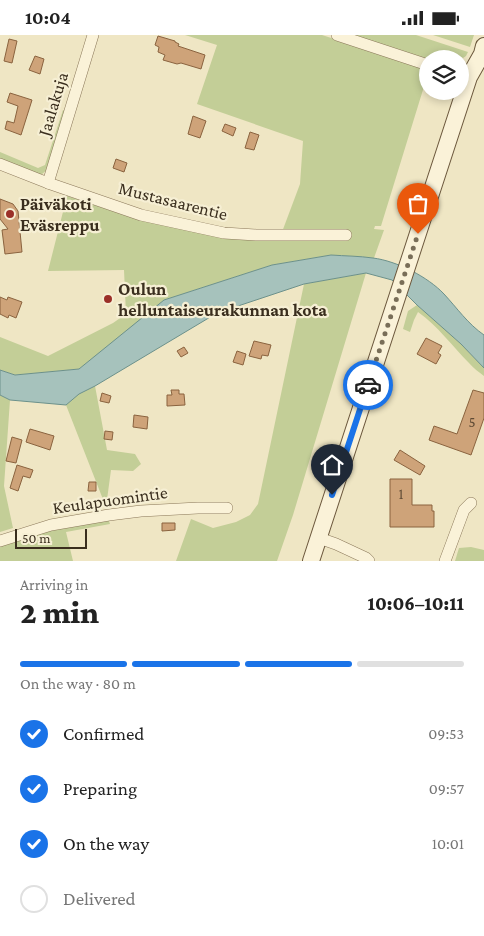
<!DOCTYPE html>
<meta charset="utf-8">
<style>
body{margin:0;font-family:"Crimson Pro",serif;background:#f6f6f6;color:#222;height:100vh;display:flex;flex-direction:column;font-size:19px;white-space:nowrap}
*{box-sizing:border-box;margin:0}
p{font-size:16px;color:#767676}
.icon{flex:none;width:28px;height:28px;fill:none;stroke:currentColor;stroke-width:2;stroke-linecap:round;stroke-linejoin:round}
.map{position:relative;height:526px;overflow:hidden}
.drawer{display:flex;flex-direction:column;background:#fff;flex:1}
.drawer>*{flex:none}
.fabs{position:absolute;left:419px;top:15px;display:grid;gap:10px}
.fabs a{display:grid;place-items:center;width:50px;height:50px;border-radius:50%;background:#fff;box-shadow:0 2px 8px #0003;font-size:25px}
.scale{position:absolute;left:15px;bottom:12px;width:72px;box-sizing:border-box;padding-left:5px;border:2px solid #3a2e1e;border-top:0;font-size:14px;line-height:18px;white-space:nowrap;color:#3a2e1e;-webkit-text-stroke:4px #f6efd4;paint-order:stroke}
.pin{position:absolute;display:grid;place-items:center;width:42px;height:42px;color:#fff;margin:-51px -21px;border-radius:50% 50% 50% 0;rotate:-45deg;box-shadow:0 0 5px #0007}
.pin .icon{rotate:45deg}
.courier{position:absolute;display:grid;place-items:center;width:50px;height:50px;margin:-25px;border:4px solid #1a73e8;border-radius:50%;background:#fff;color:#222;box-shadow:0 1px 6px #0007}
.headline em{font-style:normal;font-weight:800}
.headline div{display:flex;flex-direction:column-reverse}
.headline{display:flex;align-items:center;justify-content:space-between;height:85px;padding:0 20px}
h1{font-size:32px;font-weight:800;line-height:38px}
.bar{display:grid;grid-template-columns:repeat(4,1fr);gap:8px 5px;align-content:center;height:60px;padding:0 20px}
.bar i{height:6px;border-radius:4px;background:#e0e0e0}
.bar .active{background:#1a73e8}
.bar p{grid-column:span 4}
ol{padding:0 20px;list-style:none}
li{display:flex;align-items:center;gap:15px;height:55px}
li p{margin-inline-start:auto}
li .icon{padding:5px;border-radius:50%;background:#1a73e8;color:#fff;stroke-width:4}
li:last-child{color:#767676}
li i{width:28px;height:28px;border:2px solid #e0e0e0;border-radius:50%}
.status{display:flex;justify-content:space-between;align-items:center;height:35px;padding:0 25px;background:#fff;direction:ltr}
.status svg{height:14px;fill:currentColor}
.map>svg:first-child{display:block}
.green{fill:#c3ce97}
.water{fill:#a6c2bc;stroke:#6c918b}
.building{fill:#cea379;stroke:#8a633f}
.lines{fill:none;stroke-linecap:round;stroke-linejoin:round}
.street-casing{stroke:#8b785a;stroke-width:12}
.secondary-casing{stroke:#6c583d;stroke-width:18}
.street{stroke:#faf2d8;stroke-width:11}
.secondary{stroke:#faf2d8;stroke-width:16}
.done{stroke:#796e58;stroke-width:5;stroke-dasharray:0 9}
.route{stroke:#1a73e8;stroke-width:6}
.poi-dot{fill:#9b3028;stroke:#f6efd4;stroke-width:2}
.labels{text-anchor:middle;stroke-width:4.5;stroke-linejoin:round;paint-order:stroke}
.number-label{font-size:15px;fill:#5f4b35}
.street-label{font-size:18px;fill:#3a2e1e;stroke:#f6efd4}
.poi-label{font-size:18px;font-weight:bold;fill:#3a2e1e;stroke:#f6efd4;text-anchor:start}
</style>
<div class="status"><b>10:04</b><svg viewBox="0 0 49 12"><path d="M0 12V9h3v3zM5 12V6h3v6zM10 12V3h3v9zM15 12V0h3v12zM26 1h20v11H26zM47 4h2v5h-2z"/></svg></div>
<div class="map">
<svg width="484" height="526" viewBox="0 0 484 526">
<rect width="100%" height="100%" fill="#efe6c4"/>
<!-- green -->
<g class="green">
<polygon points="185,0 322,0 427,34 423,44 426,45 381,191 375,191 374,194 384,195 374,223 331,220 272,230 164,265 126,298 79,334 15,340 0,335 0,302 48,321 113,288 126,279 124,235 48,236 67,161 147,187 282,197 300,149 303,106 197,69 217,10"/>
<polygon points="351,0 416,0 468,17 466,21 460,25 460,24 428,24 427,25"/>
<polygon points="433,0 474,0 470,12"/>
<polygon points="63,75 65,76 47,135 42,139 32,139 0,125 0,117 38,133 45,130"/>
<polygon points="366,238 293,480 277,526 176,526 191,484 213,493 236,487 250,480 258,469 304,249"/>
<path d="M417 270 461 309 484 333V341C479 337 473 333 469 328 452 311 438 291 418 277L414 285 410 297 403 294 408 276Z"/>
<polygon points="95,351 107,415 135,419 141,429 133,436 111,435 106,472 66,370 78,359"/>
<polygon points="0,360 10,365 4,451 13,493 0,497"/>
<polygon points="108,483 110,489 66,497 73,526 0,526 0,510 55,493"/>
<polygon points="471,512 484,515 484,526 455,526 459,513"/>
</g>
<!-- water -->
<path class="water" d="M331 220C345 221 359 221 373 223 397 226 428 242 444 259 457 273 468 289 484 300V333L461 309 417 270 392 245 366 238 304 249 217 278 95 351 79 359 66 370 10 365 0 360V335L15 340 79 334 164 265 272 230Z"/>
<!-- building -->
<g class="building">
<polygon points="158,1 175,6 175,7 179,9 178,11 205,20 201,34 181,28 177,29 163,25 165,20 158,17 159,12 155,10"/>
<polygon points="9,4 17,6 12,28 4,26"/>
<polygon points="35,21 44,24 40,39 29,35"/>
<polygon points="10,58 32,65 21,100 5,94 7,86 14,88 18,71 7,67"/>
<polygon points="193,81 206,86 200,103 188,99"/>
<polygon points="225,89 236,93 233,101 222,96"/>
<polygon points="250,97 259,100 254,115 245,113"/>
<polygon points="116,124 127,128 124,137 113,133"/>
<polygon points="0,164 13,169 18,176 22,217 5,219 2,195 8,194 0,184"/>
<polygon points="0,262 7,265 8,262 22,267 16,283 9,280 8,283 0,279"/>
<polygon points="426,303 442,311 438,318 441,320 436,329 417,319"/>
<polygon points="254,306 271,310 268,321 262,320 261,324 249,321"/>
<polygon points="184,312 188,318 181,322 177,316"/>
<polygon points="237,316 246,319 243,330 233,327"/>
<polygon points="171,355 179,355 179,359 184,359 185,370 167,371 167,360 172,360"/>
<polygon points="473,355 484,358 484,383 471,420 429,405 434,391 457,399"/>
<polygon points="102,358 111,361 109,368 100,366"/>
<polygon points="134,380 148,382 147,394 133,392"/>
<polygon points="30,394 54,401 50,415 26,407"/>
<polygon points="105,396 113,397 112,405 104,404"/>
<polygon points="12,402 22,405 16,428 6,426"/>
<polygon points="400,415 425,431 420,440 394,425"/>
<polygon points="17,430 33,435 30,443 23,441 18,456 10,453"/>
<polygon points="390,444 412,444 412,470 432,470 432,476 434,476 434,492 390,492"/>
<polygon points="89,447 96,447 96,456 88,456"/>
<polygon points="162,488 175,488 175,495 162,496"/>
</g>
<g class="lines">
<defs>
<g id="street">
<polyline points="337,0 428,30"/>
<polyline points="0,129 48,148 141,180 224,198 256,200 346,200"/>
<polyline points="48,148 93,0"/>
<polyline points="319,503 336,509 366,523 369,526"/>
<polyline points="0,506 51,490 109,480 141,476 198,473 227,473"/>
<polyline points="445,526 464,475 471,468"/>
</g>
<polyline id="secondary" points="311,526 469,42 482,19 484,11"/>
</defs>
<!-- street casing -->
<use href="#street" class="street-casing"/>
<!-- secondary casing -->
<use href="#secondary" class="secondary-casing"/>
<!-- street -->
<use href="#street" class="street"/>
<!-- secondary -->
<use href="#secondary" class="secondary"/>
</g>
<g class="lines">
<!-- done -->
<polyline class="done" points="368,350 418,199"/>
<!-- route -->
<polyline class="route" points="332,460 368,350"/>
</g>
<!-- markers -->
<g class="poi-dot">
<circle cx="10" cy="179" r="5"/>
<circle cx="108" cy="264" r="5"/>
</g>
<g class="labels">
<!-- number labels -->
<g class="number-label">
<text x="472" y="392">5</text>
<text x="401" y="464">1</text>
</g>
<!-- street labels -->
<g class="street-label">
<text transform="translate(53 69) rotate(-73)" y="6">Jaalakuja</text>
<text transform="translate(173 166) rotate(14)" y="6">Mustasaarentie</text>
<text transform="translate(110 465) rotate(-8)" y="6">Keulapuomintie</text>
</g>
<!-- poi labels -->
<g class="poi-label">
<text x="20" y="175">Päiväkoti<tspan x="20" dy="21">Eväsreppu</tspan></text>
<text x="118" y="260">Oulun<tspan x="118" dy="21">helluntaiseurakunnan kota</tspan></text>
</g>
</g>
</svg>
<div class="fabs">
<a><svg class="icon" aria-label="layers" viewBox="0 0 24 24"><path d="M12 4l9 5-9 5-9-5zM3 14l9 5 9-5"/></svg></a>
</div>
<div class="scale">50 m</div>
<div class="pin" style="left:418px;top:199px;background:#ea580c"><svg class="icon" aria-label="bag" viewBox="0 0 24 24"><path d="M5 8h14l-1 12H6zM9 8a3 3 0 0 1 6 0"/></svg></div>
<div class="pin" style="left:332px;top:460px;background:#1f2937"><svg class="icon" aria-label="home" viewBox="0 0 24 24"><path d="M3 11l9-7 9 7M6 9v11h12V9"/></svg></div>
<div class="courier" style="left:368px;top:350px"><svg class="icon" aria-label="car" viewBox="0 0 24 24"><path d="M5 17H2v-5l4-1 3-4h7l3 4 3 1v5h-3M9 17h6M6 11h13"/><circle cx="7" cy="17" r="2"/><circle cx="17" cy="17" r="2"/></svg></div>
</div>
<section class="drawer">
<div class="headline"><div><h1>2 min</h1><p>Arriving in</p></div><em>10:06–10:11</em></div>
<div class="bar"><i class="active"></i><i class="active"></i><i class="active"></i><i></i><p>On the way · 80 m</p></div>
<ol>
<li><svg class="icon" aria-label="check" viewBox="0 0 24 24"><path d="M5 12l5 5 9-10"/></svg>Confirmed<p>09:53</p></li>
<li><svg class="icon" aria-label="check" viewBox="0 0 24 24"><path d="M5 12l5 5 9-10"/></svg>Preparing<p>09:57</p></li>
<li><svg class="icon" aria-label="check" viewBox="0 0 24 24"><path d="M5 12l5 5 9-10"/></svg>On the way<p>10:01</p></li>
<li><i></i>Delivered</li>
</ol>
</section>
